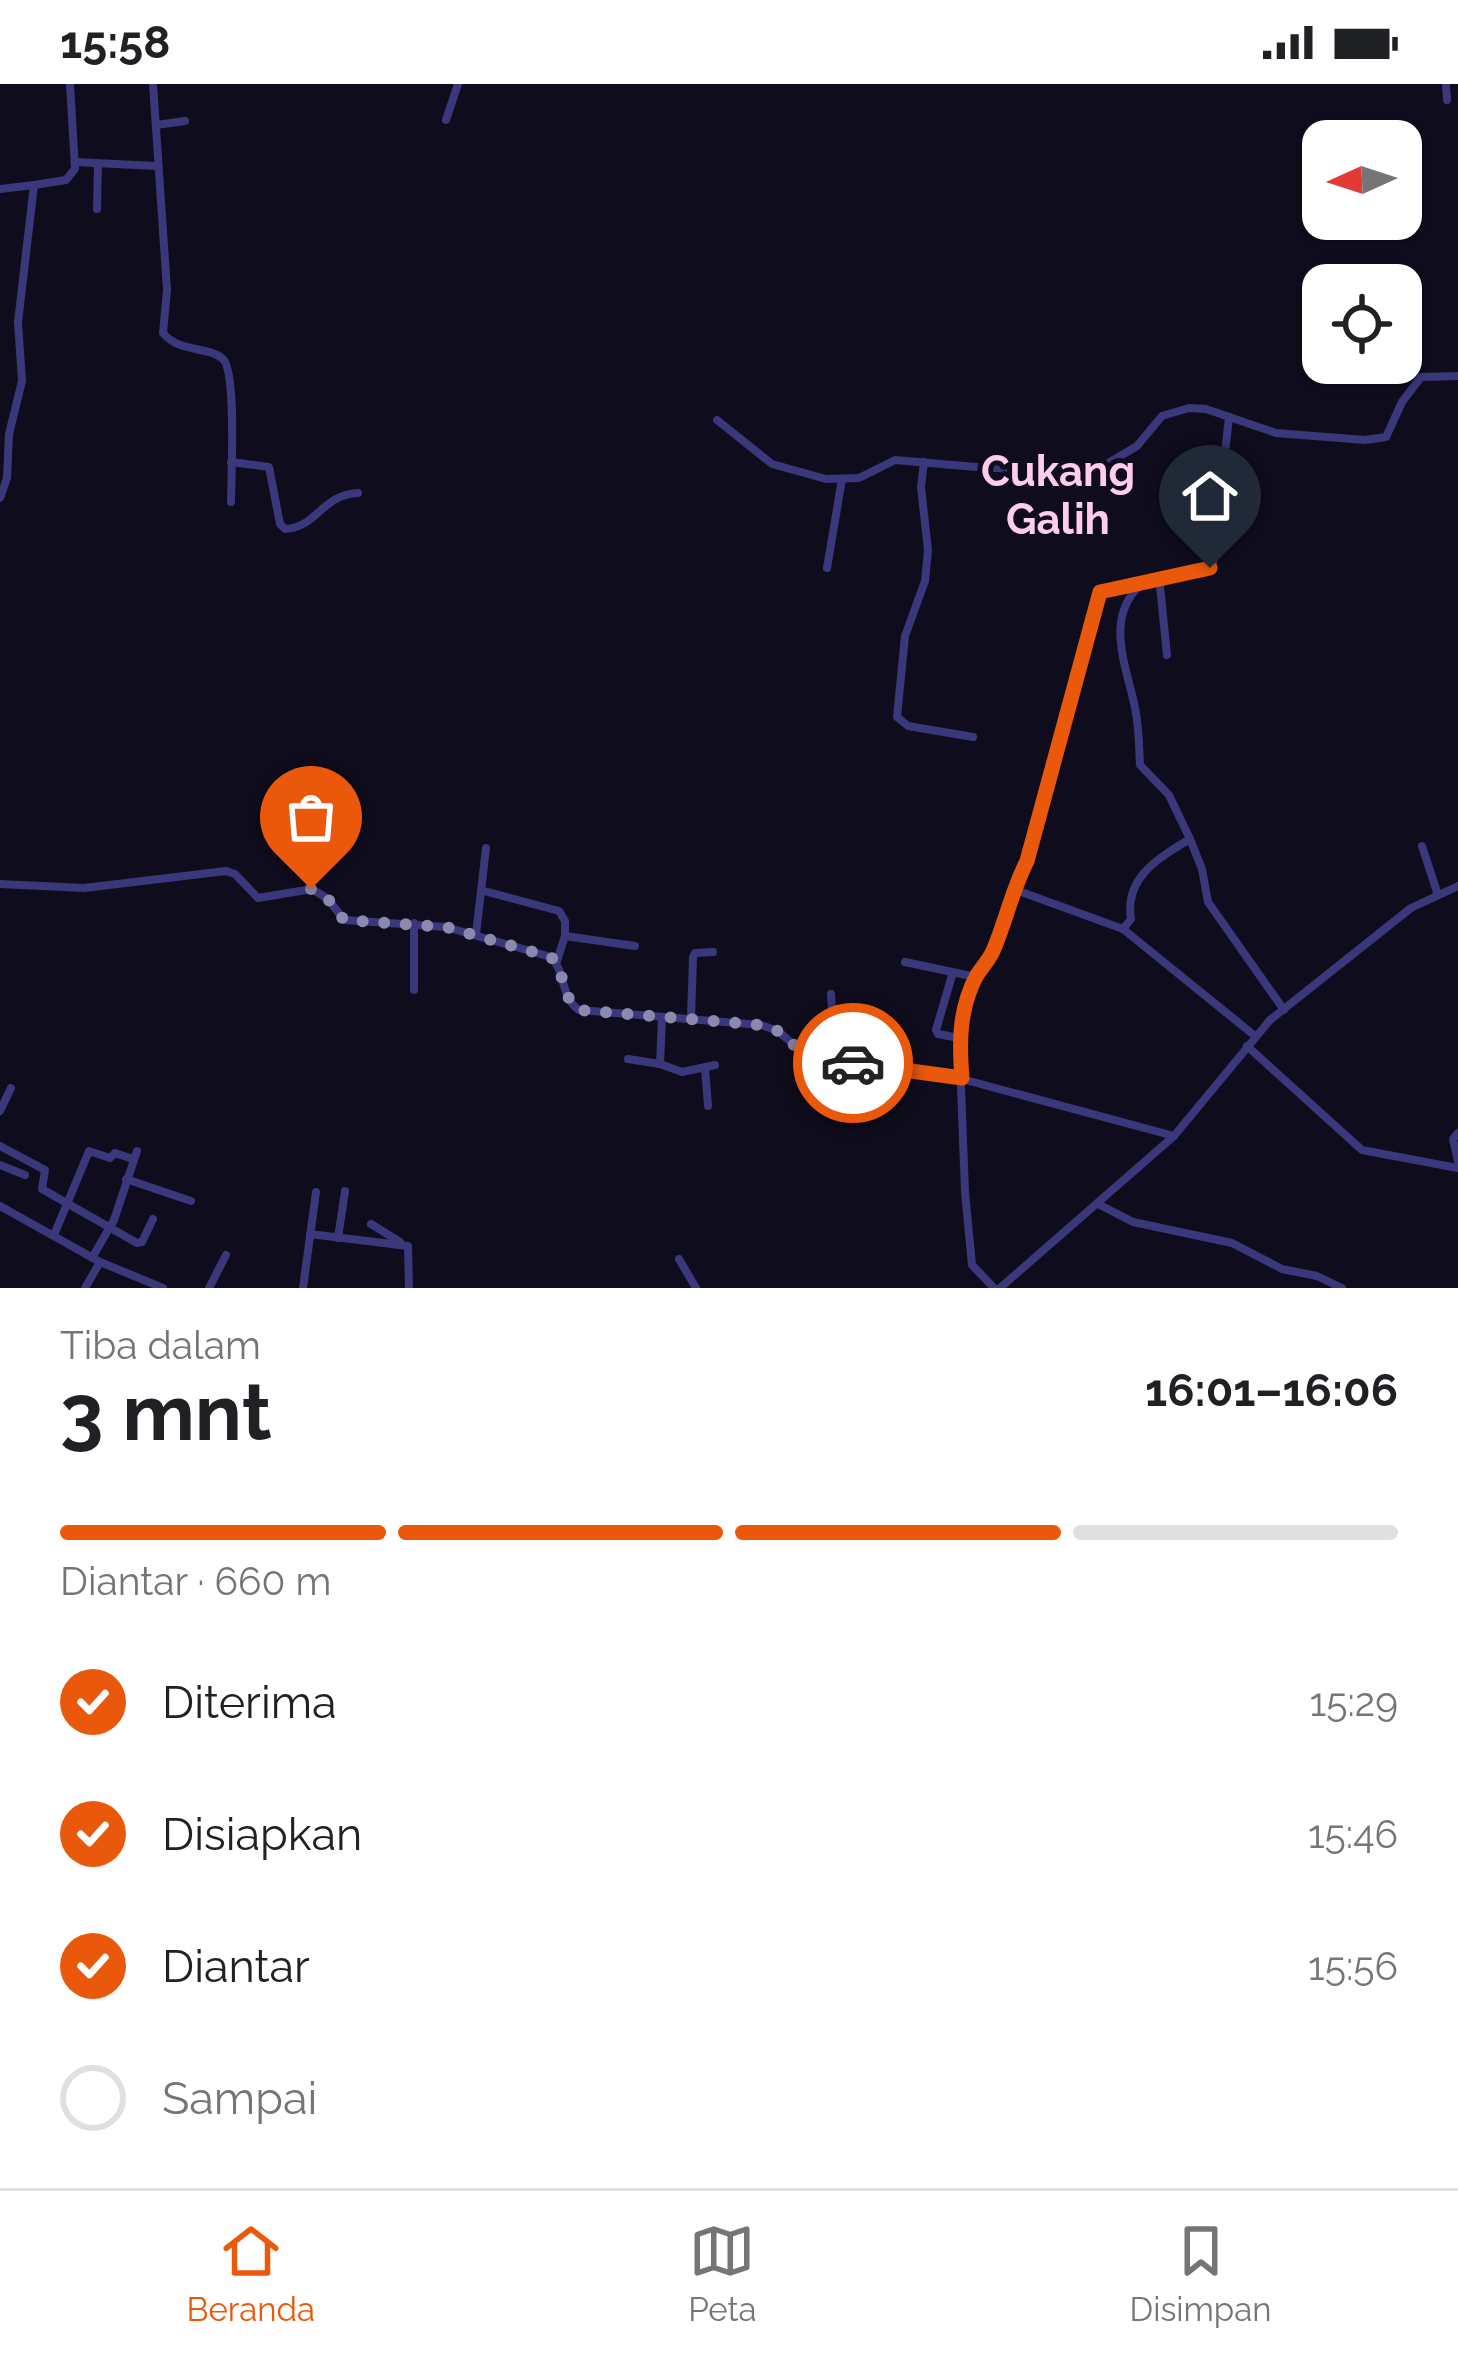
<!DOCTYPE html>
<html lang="id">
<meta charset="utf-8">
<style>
body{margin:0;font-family:Raleway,sans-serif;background:#f2f2f2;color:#202124;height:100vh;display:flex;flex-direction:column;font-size:45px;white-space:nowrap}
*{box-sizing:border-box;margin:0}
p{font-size:39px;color:#757577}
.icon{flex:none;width:66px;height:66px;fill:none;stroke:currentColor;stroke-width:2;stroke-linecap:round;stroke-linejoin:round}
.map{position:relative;height:1204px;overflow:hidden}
.panel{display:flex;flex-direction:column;background:#fff;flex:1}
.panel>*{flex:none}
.needle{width:78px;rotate:267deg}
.controls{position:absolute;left:1302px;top:36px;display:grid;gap:24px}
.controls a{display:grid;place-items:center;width:120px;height:120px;border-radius:24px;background:#fff;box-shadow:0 3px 9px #0004;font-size:60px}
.pin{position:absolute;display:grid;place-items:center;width:102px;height:102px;color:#fff;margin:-123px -51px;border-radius:50% 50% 50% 0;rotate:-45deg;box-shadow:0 0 12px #0007}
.pin .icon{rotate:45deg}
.courier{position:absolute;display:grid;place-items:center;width:120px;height:120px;margin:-60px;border:9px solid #ea580c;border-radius:50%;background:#fff;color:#222;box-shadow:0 3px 15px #0007}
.head em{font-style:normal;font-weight:700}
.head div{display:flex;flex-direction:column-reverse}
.head{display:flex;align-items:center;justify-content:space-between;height:204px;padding:0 60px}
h1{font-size:78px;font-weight:700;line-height:90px}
.bar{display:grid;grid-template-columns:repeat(4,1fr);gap:18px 12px;align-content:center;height:144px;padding:0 60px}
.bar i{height:15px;border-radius:9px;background:#e0e0e0}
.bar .current{background:#ea580c}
.bar p{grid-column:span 4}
ol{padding:0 60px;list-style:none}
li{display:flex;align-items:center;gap:36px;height:132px}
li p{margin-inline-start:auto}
li .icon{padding:12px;border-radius:50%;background:#ea580c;color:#fff;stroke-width:4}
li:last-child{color:#757577}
li i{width:66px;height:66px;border:6px solid #e0e0e0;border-radius:50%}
.status{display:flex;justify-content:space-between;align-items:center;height:84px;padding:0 60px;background:#fff;direction:ltr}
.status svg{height:33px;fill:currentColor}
.menu{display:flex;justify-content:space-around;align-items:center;height:168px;border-top:3px solid #e0e0e0;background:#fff;font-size:33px;color:#757577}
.menu a{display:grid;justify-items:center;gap:6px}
.menu .current{color:#ea580c}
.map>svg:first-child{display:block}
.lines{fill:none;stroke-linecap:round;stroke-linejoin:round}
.minor{stroke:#3a387b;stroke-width:8}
.done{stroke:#8c88af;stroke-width:12;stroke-dasharray:0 21.6}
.route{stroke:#ea580c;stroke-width:15}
.labels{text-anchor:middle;stroke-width:10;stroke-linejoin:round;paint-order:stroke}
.quarter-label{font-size:42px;font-weight:bold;fill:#feccec;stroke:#0f0c1d}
</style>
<div class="status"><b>15:58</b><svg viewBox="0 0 49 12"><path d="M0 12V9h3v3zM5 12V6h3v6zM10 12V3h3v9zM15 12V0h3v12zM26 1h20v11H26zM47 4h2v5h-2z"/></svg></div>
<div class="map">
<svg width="1458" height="1204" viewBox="0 0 1458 1204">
<rect width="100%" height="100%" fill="#0f0c1d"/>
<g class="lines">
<!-- minor -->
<g class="minor">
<path d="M153 0 167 206 163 249C179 269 209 262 223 275 237 289 231 394 231 418"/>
<polyline points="1446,0 1447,16"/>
<polyline points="446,36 458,0"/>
<polyline points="156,41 185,37"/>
<polyline points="75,78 156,82"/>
<polyline points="0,105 34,101"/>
<polyline points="97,125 98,79"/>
<polyline points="717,336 772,380 826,395 859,394 895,376 988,384 1100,384 1137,362 1162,332 1189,324 1206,325 1276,349 1365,356 1386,353 1402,318 1421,293 1458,292"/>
<path d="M231 378 269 383 280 440 285 445C318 443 321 411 358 409"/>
<polyline points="924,378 921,403 928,466 925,497 905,552 897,633 908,642 973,653"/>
<polyline points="0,414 7,394 9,350 22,297 18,238 34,101 66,96 75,85 70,0"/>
<polyline points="827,484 842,395"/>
<polyline points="1159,492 1167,571"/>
<path d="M1190 755 1169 711 1140 681C1139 662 1139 642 1135 624 1127 584 1103 532 1142 500 1162 484 1194 496 1213 480L1229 333"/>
<polyline points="1422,762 1438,811"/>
<path d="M0 800 84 804 226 787 235 790 258 814 312 805 328 815 344 836 446 843 551 873C566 888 560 913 579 926L761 941 778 947 809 974 936 988 1174 1052"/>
<polyline points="1013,805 1029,770 1098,512 1104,505 1141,500"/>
<polyline points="484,807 559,827 565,837 565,852"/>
<polyline points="1123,845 1255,952"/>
<polyline points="476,850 486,764"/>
<polyline points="557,877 565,852 635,862"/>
<polyline points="905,878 976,893 959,951 965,1108 972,1181 994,1204"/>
<polyline points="953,888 936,946 938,950 959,954"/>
<path d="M976 893 993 867 1013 805 1123 845 1131 835C1124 793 1160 773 1190 755L1202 785 1208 818 1284 926"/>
<polyline points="414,906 414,839"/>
<polyline points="831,910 833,943 840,950 834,977"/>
<polyline points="691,934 693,873 695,869 713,868"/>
<polyline points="1247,962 1362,1066 1458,1084"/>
<polyline points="628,975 660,980 662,933"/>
<polyline points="660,980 682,988 715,981"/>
<polyline points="705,984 708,1022"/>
<polyline points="0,1027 11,1004"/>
<polyline points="1458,1049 1453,1055 1458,1077"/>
<polyline points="0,1062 45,1086 42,1105 137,1159 142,1158 153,1135"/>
<polyline points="0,1081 25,1091"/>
<polyline points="126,1095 191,1117"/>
<polyline points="1100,1121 1133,1138 1232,1159 1282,1185 1317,1192 1342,1204"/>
<polyline points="0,1122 100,1178 163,1204"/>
<polyline points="371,1140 400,1158"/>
<polyline points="310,1150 408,1162 409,1204"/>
<polyline points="54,1151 89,1067 110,1074 115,1069 133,1075"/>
<polyline points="338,1154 345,1107"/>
<polyline points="92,1174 114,1136 137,1067"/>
<polyline points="679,1175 696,1204"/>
<polyline points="85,1204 100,1178"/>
<polyline points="209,1204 226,1171"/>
<polyline points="303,1204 316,1108"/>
<polyline points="1000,1204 1174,1052 1270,936 1411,824 1458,802"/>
</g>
</g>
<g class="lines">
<!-- done -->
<path class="done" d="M311 805 328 815 344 836 446 843 551 873C566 888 560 912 579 926L761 941 778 947 809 974 853 979"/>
<!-- route -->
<path class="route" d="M853 979 962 994C959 958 959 924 977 891 982 883 989 876 993 867 1006 837 1012 806 1027 777L1100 508 1210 484"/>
</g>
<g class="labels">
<!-- quarter labels -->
<g class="quarter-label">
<text x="1058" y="402">Cukang<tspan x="1058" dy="48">Galih</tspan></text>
</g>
</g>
</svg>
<div class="controls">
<a><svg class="needle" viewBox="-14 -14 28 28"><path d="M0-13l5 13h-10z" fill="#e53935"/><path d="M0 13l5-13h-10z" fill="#757577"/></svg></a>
<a><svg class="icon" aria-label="locate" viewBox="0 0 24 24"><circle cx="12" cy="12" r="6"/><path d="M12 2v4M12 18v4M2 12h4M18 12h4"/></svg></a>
</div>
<div class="pin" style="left:311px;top:805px;background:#ea580c"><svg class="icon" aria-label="bag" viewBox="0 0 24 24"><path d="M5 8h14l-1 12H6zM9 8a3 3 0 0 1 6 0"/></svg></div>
<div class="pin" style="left:1210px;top:484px;background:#1f2937"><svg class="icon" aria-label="home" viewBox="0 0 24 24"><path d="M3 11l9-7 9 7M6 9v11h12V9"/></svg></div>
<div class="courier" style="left:853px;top:979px"><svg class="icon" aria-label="car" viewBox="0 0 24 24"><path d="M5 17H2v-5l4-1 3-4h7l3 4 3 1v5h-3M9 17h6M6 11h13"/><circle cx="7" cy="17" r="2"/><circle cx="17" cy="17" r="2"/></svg></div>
</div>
<section class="panel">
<div class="head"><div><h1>3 mnt</h1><p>Tiba dalam</p></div><em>16:01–16:06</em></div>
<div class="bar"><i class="current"></i><i class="current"></i><i class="current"></i><i></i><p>Diantar · 660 m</p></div>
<ol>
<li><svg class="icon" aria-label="check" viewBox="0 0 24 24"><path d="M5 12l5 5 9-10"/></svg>Diterima<p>15:29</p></li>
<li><svg class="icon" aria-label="check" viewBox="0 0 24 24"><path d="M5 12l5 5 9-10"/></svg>Disiapkan<p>15:46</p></li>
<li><svg class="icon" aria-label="check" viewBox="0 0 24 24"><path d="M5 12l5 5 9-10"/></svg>Diantar<p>15:56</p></li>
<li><i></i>Sampai</li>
</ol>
</section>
<nav class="menu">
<a class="current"><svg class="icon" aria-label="home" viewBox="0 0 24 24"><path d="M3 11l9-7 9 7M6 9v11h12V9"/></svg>Beranda</a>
<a><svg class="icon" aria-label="map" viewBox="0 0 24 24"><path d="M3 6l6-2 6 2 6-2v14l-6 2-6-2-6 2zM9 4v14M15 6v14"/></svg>Peta</a>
<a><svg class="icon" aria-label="saved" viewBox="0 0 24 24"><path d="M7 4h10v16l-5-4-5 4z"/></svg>Disimpan</a>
</nav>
